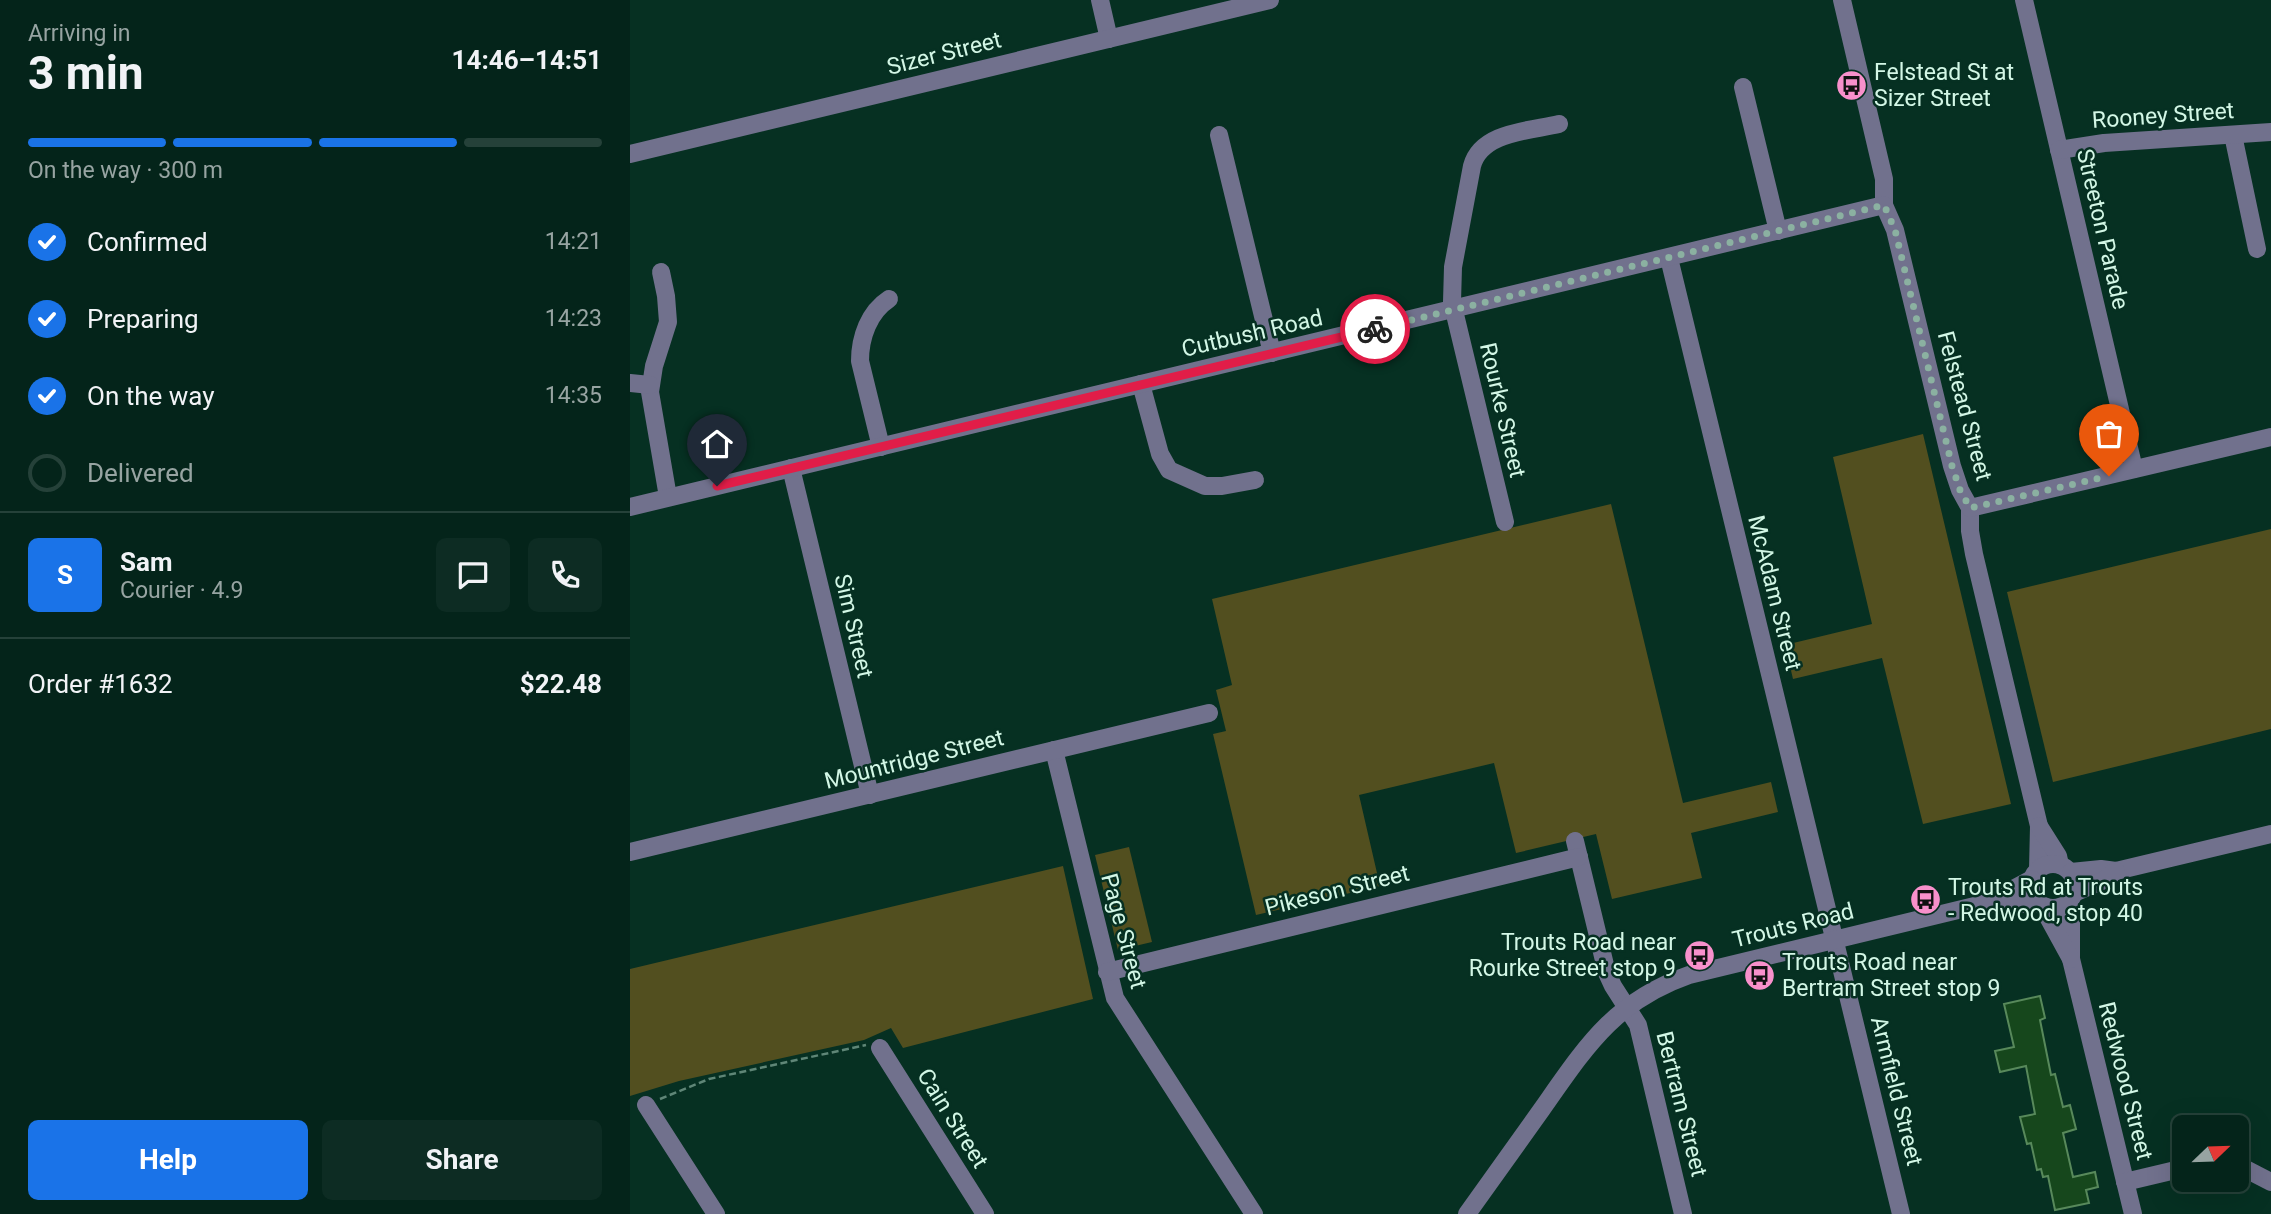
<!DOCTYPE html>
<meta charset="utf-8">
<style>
body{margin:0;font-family:Roboto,sans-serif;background:#0d2c23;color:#f1f3f6;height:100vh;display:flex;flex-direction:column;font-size:26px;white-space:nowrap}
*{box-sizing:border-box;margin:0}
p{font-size:23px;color:#97a4a2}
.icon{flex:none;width:38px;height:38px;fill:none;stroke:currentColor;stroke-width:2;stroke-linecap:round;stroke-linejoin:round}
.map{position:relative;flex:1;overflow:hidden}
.drawer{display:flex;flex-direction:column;background:#04241a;width:630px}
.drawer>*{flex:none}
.needle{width:46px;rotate:67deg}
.fabs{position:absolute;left:1542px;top:1115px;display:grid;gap:14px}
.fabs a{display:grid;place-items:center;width:77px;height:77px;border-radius:10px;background:#04241a;box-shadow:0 7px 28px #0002,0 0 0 2px #254139;font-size:35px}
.pin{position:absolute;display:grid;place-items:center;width:60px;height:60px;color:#fff;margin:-72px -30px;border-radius:50% 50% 50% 0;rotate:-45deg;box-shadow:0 0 7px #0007}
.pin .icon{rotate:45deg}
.courier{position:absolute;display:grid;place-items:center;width:70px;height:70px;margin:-35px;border:5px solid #e11d48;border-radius:50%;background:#fff;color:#222;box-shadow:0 2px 9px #0007}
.headline em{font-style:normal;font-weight:700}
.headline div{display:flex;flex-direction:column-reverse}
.headline{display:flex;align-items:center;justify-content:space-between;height:119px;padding:0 28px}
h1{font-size:46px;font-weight:700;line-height:52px}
.bar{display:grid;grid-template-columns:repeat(4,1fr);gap:10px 7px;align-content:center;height:84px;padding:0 28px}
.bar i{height:9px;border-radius:5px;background:#254139}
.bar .selected{background:#1a73e8}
.bar p{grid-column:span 4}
.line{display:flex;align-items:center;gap:18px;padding:0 28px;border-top:2px solid #254139}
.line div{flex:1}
.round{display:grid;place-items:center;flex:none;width:74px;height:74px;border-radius:10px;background:#0d2c23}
ol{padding:0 28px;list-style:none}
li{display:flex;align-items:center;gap:21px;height:77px}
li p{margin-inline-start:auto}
li .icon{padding:7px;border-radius:50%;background:#1a73e8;color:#fff;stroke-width:4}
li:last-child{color:#97a4a2}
li i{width:38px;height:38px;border:4px solid #254139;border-radius:50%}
.action{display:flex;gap:14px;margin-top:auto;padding:14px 28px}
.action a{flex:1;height:80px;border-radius:10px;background:#1a73e8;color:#fff;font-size:28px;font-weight:700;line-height:80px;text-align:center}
.action a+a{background:#0d2c23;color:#f1f3f6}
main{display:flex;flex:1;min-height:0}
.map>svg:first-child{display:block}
.green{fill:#524f1f}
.building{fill:#16471c;stroke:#58895b;stroke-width:2}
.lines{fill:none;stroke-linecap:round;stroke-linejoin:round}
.path{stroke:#5f8677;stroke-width:2.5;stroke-dasharray:7 3.5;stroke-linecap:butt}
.minor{stroke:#71718d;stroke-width:18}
.done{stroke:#8bb1a1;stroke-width:7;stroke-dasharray:0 12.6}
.route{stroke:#e11d48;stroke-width:9}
.labels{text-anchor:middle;stroke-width:5;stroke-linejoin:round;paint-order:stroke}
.street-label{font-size:23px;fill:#d3f7e6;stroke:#063022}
.poi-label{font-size:23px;fill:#d3f7e6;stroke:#063022;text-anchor:start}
</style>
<main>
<section class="drawer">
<div class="headline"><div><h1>3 min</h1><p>Arriving in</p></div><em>14:46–14:51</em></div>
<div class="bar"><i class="selected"></i><i class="selected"></i><i class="selected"></i><i></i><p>On the way · 300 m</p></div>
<ol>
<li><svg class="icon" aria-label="check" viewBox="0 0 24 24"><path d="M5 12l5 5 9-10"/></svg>Confirmed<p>14:21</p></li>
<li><svg class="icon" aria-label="check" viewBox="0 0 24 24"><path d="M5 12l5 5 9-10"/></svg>Preparing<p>14:23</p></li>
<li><svg class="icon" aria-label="check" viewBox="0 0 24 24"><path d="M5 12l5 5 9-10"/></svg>On the way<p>14:35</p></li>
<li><i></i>Delivered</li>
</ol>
<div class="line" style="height:126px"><b class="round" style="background:#1a73e8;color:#fff">S</b><div><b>Sam</b><p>Courier · 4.9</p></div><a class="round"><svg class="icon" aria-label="chat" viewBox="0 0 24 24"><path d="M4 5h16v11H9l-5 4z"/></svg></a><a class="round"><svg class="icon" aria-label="phone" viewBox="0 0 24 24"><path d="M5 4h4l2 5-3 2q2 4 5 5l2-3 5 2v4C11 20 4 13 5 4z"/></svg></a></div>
<div class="line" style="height:91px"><div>Order #1632</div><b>$22.48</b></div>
<div class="action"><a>Help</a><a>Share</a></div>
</section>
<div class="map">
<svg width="1641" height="1214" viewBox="0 0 1641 1214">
<rect width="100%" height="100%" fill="#063022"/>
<!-- green -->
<g class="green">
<polygon points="1293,434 1381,804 1293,824 1252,658 1163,679 1155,645 1242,624 1203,457"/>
<polygon points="981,504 1053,803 1141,782 1148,812 1061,833 1072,878 982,899 966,834 886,853 864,763 729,795 750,886 626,915 583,734 596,731 586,690 602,685 582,599"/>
<polygon points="1641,529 1641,729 1423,782 1377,592"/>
<polygon points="499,847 522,942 488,950 465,855"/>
<polygon points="433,866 463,999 273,1048 261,1028 234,1040 49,1081 0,1096 0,969"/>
</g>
<!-- building -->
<polygon class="building" points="1410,996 1415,1018 1410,1020 1421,1075 1425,1074 1433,1107 1440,1105 1446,1129 1433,1133 1443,1177 1465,1172 1468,1187 1456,1190 1459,1203 1425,1210 1418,1176 1413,1177 1411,1169 1407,1170 1401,1143 1397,1144 1390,1117 1405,1114 1396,1066 1370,1072 1365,1051 1384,1047 1374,1004"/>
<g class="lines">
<!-- path -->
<polyline class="path" points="30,1099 79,1079 236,1045"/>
<!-- minor -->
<g class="minor">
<polyline points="470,0 479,39"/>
<polyline points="1212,0 1254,179 1254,205 1265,230 1322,466 1330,490 1340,508 1340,531 1344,554 1409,826 1408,869"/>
<polyline points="1394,0 1504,469"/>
<polyline points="1113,87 1148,231"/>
<polyline points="589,135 642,353"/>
<polyline points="1603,135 1627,249"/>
<polyline points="1429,150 1474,143 1641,132"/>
<polyline points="0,154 640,0"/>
<polyline points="1039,258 1271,1214"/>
<polyline points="31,272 36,296 38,322 24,366 20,392 38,497"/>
<polyline points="0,383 20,385"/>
<polyline points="511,384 530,454 539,470 575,486 592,486 625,480"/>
<path d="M251 447 230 361C230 337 239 312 259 299"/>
<polyline points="161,468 240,795"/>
<polyline points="0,507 1254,205"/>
<polyline points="1340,508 1641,437"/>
<path d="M875 522 822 302 823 267 842 166C851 132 899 131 929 124"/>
<polyline points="424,750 485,998 624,1214"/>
<polyline points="1409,826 1428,856 1430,865"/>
<polyline points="945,841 977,973 983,986 1008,1025 1053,1214"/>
<polyline points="0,852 579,713"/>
<circle cx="1423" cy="886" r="22"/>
<polyline points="1441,872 1471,869 1486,871 1641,834"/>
<polyline points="1444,893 1474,880 1486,871"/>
<polyline points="1357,903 1402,879"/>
<polyline points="1438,903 1441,917 1441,959 1503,1214"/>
<polyline points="1416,907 1418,917 1441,959"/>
<polyline points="477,972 949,857"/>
<polyline points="250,1048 355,1214"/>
<polyline points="16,1105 86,1214"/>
<polyline points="1606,1164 1641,1182"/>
<polyline points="1495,1182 1554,1168"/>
<path d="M837 1214C862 1179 887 1144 912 1109 955 1048 984 1001 1059 975L1357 903 1394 904 1407 901"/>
</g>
</g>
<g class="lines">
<!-- done -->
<polyline class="done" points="745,329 1254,205 1265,230 1322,466 1330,490 1340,508 1479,476"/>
<!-- route -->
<polyline class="route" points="87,486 745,329"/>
</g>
<!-- icons -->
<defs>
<symbol id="bus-disc" viewBox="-11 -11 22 22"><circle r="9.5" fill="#f890cb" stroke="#063022"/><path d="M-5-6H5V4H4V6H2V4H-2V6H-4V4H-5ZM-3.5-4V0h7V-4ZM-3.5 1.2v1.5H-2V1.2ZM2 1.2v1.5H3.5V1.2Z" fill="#111"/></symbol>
</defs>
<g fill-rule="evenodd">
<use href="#bus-disc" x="1204" y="68" width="35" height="35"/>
<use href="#bus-disc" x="1278" y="882" width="35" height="35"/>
<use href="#bus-disc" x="1052" y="938" width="35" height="35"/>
<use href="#bus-disc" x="1112" y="958" width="35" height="35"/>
</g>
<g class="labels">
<!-- street labels -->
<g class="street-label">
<text transform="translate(314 53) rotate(-14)" y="8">Sizer Street</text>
<text transform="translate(1533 115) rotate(-4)" y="8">Rooney Street</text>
<text transform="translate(1473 229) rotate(77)" y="8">Streeton Parade</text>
<text transform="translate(622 333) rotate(-13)" y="8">Cutbush Road</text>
<text transform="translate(1335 406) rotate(75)" y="8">Felstead Street</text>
<text transform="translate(873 410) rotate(77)" y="8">Rourke Street</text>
<text transform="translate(1145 593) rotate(76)" y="8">McAdam Street</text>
<text transform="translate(224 626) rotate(77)" y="8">Sim Street</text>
<text transform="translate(284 759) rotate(-14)" y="8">Mountridge Street</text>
<text transform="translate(707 890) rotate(-14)" y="8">Pikeson Street</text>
<text transform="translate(1163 925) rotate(-14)" y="8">Trouts Road</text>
<text transform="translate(494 931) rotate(75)" y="8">Page Street</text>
<text transform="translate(1496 1081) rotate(76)" y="8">Redwood Street</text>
<text transform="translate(1267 1091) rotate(76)" y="8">Armfield Street</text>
<text transform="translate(1052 1104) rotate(76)" y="8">Bertram Street</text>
<text transform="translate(323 1118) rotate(58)" y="8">Cain Street</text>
</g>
<!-- poi labels -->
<g class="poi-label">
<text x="1244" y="80">Felstead St at<tspan x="1244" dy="26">Sizer Street</tspan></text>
<text x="1318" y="895">Trouts Rd at Trouts<tspan x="1318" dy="26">- Redwood, stop 40</tspan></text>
<text x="1046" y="950" text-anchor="end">Trouts Road near<tspan x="1046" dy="26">Rourke Street stop 9</tspan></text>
<text x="1152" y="970">Trouts Road near<tspan x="1152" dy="26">Bertram Street stop 9</tspan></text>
</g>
</g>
</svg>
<div class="fabs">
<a><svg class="needle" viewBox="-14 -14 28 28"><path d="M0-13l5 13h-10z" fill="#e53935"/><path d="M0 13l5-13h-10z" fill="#97a4a2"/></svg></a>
</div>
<div class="pin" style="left:1479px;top:476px;background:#ea580c"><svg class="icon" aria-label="bag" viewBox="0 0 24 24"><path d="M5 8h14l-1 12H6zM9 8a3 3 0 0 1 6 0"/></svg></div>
<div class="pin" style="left:87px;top:486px;background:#1f2937"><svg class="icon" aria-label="home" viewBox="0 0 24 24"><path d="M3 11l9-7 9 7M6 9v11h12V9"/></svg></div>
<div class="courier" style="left:745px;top:329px"><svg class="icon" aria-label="bike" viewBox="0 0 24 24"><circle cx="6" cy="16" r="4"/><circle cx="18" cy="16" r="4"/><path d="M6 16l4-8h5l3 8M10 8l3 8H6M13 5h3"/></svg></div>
</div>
</main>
